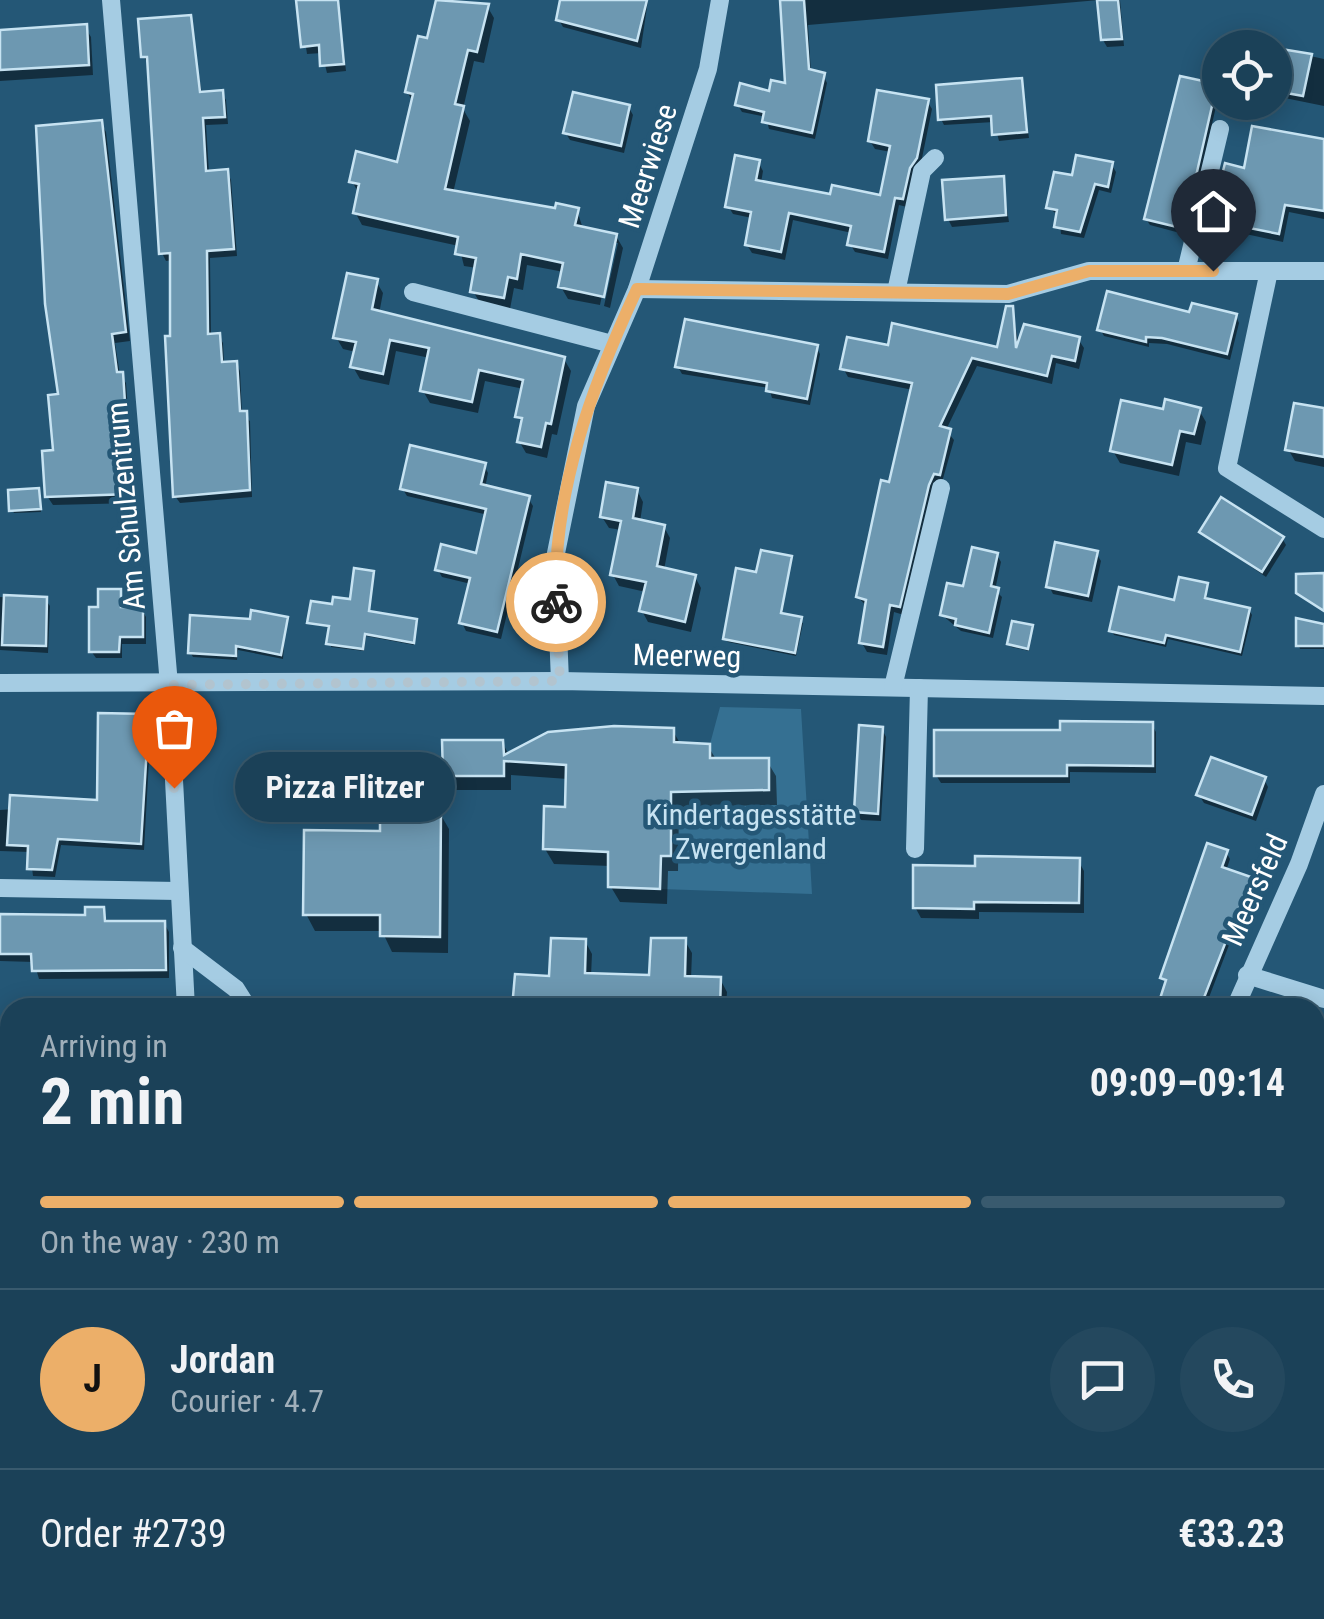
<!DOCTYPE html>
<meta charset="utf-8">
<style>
body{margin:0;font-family:"Roboto Condensed",sans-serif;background:#24485e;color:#f1f3f6;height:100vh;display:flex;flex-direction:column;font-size:38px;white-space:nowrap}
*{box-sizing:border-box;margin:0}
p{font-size:32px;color:#a0afba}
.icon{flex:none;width:55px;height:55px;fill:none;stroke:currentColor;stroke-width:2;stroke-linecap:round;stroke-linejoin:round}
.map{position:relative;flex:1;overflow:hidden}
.side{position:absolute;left:0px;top:998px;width:1325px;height:622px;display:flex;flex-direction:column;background:#1b4158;border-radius:30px 30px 0 0;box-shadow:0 5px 25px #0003,0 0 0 2px #395a6e}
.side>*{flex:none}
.tools{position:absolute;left:1202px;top:30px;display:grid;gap:20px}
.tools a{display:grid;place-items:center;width:90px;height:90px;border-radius:50%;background:#1b4158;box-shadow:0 5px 25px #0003,0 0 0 2px #395a6e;font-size:50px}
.pin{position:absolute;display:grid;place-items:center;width:85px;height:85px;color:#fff;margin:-102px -42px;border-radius:50% 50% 50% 0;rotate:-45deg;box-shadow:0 0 10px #0007}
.pin .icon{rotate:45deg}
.courier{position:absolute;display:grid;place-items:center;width:100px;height:100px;margin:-50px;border:8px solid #ecaf69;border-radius:50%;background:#fff;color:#222;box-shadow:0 2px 12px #0007}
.bubble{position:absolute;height:70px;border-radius:35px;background:#1b4158;box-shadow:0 5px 25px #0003,0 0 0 2px #395a6e;font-size:32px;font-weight:700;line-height:70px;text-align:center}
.overview em{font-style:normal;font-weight:700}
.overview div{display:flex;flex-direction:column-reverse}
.overview{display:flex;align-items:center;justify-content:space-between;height:170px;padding:0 40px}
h1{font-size:65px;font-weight:700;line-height:75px}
.bar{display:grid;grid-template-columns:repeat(4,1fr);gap:15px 10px;align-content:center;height:120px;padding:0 40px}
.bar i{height:12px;border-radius:8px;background:#395a6e}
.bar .selected{background:#ecaf69}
.bar p{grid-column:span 4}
.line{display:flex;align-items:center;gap:25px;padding:0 40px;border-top:2px solid #395a6e}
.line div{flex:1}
.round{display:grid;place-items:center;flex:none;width:105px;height:105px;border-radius:52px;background:#24485e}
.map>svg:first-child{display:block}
.green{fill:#357092}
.shadow{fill:#0007}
.building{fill:#6d98b1;stroke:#c7e3f2;stroke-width:2.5}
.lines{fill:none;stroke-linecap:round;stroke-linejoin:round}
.minor{stroke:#a5cce3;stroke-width:18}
.done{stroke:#b2c4cf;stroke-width:10;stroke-dasharray:0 18}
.route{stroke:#ecaf69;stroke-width:12}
.labels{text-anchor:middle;stroke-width:9;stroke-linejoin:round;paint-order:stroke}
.street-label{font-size:30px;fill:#fff;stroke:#245776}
.park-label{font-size:30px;fill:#c7e3f2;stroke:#245776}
</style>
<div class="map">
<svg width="1324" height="1619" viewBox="0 0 1324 1619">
<rect width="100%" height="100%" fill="#245776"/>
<!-- green -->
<polygon class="green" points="720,707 801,709 812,894 660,889 661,856 671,855 671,792 709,793 710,744"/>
<!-- shadow -->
<g class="shadow">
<polygon points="299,0 338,0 346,71 327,73 322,53 307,54"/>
<polygon points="439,0 487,6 494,18 484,63 474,61 463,109 470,121 453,193 557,211 577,210 583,229 616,236 623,248 610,308 604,306 618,243 613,243 600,305 568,299 561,287 564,272 527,265 523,290 514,288 510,309 480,303 473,291 477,268 464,266 459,246 362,225 355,212 359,194 352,181 399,165 414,103 407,92 429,41"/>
<polygon points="563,0 648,0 641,48 563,27 559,20"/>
<polygon points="782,0 1099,0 808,25 811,73 823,75 827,83 815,139 769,129 766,117 742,112 737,104 788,86"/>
<polygon points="1100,0 1120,0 1124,46 1107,47 1103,40"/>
<polygon points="189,18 202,94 222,93 226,100 228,124 206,125 209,173 227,172 231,180 237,256 210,258 211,336 219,336 223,343 224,364 236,363 240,371 242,414 250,421 252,497 180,503 175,496 173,260 166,261 162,253 148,64 144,57"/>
<polygon points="85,27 91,37 93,75 0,81 0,32"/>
<polygon points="1278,49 1324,59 1324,106 1275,96"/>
<polygon points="1021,81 1029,138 999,141 994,122 944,125 941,119"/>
<polygon points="1215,86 1219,93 1197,191 1191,190 1180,233 1150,225 1146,219"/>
<polygon points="927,101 932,109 920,168 907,207 899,205 888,259 855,252 850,244 852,233 793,220 785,260 752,253 747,245 752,218 733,214 728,206 758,162 763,171 761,183 832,197 882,198 891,152 875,149 870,141"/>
<polygon points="629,108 633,115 624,153 570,140 565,132"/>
<polygon points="101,123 106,132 130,341 115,343 120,375 126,383 135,503 53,505 47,496"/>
<polygon points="1324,142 1324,219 1289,212 1283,242 1232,231 1226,222 1231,201 1221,191 1246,171"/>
<polygon points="1111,164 1116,172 1111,193 1099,190 1084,238 1061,234 1059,216 1049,208 1073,178"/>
<polygon points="1002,178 1009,222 952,227 948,219"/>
<polygon points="376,281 383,293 379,314 564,359 571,371 557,435 552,434 547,458 526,453 519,441 524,389 485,381 478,413 430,403 423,391 430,358 396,351 389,385 360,379 353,367 356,352 343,349 336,337"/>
<polygon points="1012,308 1019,346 1078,339 1084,348 1079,369 1056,363 1052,384 977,366 946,430 954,440 904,615 894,612 887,655 867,652 862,643 867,607 858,597 913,390 848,377 843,368 890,348 998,350"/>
<polygon points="1191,315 1236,316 1239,323 1230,360 1167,344 1149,343 1149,347 1104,336 1100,329"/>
<polygon points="816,347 820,354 810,405 772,398 769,388 682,374 678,367"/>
<polygon points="1199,410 1206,422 1201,445 1186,442 1179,476 1120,463 1113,451"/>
<polygon points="1324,411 1324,467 1295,461 1288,449"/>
<polygon points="484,465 488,473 485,488 528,498 533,506 501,639 466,631 462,623 471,584 442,577 438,570 478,556 488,515 407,496 402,488"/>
<polygon points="38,490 41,512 14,513 12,510"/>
<polygon points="637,490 643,502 640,522 664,527 670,538 664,570 695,577 701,588 691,632 648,622 642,611 646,592 619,586 613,575 622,530 609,528 602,517"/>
<polygon points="1202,533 1282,538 1286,545 1266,577"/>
<polygon points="1096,553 1101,561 1092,602 1053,594 1049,586"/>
<polygon points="997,555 1001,562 995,590 1002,597 993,638 961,631 942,615"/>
<polygon points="790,558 782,616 803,623 796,656 728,642 725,639 758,575"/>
<polygon points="373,573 369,614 416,622 414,645 366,636 364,651 331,647 331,628 310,622 352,602"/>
<polygon points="1207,585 1207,601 1249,610 1252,615 1242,656 1168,639 1166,647 1114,635 1111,630"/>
<polygon points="119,592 124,610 142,610 146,617 146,644 122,644 122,658 96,658 91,651 101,610"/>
<polygon points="0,597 45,599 50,606 48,653 0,650"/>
<polygon points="286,620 283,659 238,650 237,660 193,657 190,652 252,621"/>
<polygon points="1324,627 1324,649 1300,649 1299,646"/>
<polygon points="1032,628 1029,651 1011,647 1009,644"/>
<polygon points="147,717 151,724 144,850 61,845 55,877 33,876 30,852 0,851 0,810 99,803"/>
<polygon points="1152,725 1156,732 1156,773 1070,772 1070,783 941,783 936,775 1062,733"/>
<polygon points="882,729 886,737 881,821 861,820 856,812"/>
<polygon points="673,731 681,745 708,746 717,761 767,761 776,776 777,805 679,807 678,871 668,871 667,904 620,902 611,887 611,866 554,864 545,849 567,810 568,779 511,775 511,790 454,790 445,775 502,742 509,755"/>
<polygon points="300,772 304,780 303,815 263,815 258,807"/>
<polygon points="1264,779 1268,787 1256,821 1204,803 1199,795"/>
<polygon points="439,812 449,829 448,953 392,952 382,931 315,931 306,914 383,833"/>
<polygon points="1226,852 1230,859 1226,871 1249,879 1252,885 1208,1000 1167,985 1163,978"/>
<polygon points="1078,860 1084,871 1084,913 979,912 979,919 921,918 915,907 977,868"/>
<polygon points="103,910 108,924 164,923 169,932 169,978 39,979 34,962 0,961 0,916 87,918"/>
<polygon points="585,941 592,954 591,976 652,977 685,941 692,953 691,979 720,979 727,992 726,1008 515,1008 552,978"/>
<polygon points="2,1022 10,1022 10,1074 2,1067"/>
<polygon points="1324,1036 1324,1101 1315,1098 1315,1053 1319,1054"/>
<polygon points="1315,1192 1324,1195 1324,1266 1315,1256"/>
<rect x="0" y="1295" width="10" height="53"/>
<polygon points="1315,1371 1324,1373 1324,1413 1315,1411"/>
<polygon points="5,1513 10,1514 10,1552 0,1547"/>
<polygon points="1315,1522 1324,1524 1324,1588 1315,1586"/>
<polygon points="0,1605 10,1610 55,1619 0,1619"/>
<rect x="353" y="1610" width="60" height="9"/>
<polygon points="537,1610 577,1610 577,1619 542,1619"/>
<polygon points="709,1610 733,1610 749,1619 704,1619"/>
<polygon points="755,1610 792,1610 787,1619 750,1619"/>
<polygon points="1012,1610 1122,1610 1144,1619 1036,1619"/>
</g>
<!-- building -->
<g class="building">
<polygon points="296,0 338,0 344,64 320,66 319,45 301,47"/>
<polygon points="436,0 489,4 477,52 468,50 455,104 464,106 445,189 555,208 556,203 579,208 575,225 617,234 604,297 558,287 563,263 521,254 517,279 508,277 504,298 470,292 476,258 455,254 458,237 353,213 359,184 349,182 356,151 397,162 413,94 405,92 418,36 427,38"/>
<polygon points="560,0 647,0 637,41 556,20"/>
<polygon points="780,0 804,0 809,69 825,73 812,133 762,122 764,112 735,105 740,83 769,91 771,80 785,83"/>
<polygon points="1097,0 1118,0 1122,39 1101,40"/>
<polygon points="191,15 200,92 223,90 225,117 203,118 206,171 228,169 234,249 207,251 208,334 220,333 222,362 237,361 240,411 247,411 250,490 173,497 165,336 170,336 170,253 159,254 147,57 141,57 138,19"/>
<polygon points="87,24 89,65 0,70 0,30"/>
<polygon points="1275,48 1312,54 1303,96 1275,91"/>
<polygon points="1180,76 1217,84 1194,185 1188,184 1177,227 1144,219"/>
<polygon points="1022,78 1027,132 992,135 991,116 938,120 936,85"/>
<polygon points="877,90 929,99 917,158 910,168 903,199 895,198 884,252 847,245 851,226 789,213 781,252 745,245 751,212 725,207 735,155 760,160 756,180 830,194 832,185 880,195 890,146 868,141"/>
<polygon points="573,92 630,105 621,146 563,133"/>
<polygon points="102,120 126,332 112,334 117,372 123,372 131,494 45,497 42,451 53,450 48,395 58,394 45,304 36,126"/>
<polygon points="1252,126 1324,139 1324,211 1285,205 1279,234 1224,223 1229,194 1218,191 1225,163 1244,168"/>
<polygon points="1076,155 1113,162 1108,187 1095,184 1080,232 1054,227 1057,210 1046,208 1054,172 1072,175"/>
<polygon points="1004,176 1006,215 945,220 942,180"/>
<polygon points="347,273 378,279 372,309 565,357 551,424 546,423 541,447 517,442 522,418 515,417 523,380 479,370 472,402 420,391 429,348 390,340 383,374 350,367 356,342 333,338"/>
<polygon points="1107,291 1189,312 1192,303 1237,314 1227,354 1162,338 1146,337 1146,342 1097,330"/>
<polygon points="1006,306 1013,306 1016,348 1024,324 1080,337 1075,361 1052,356 1047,376 972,358 940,426 951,429 940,475 934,474 929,485 900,607 890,605 883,647 859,643 866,600 856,597 881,480 889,482 912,383 840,369 847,337 888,345 892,323 997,347"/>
<polygon points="685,319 818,345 807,399 766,391 767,383 675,367"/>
<polygon points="1165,399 1201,408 1194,434 1180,431 1172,465 1110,451 1121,400 1163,409"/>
<polygon points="1294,403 1324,408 1324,457 1285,450"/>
<polygon points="410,445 486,463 481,484 530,496 497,632 459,623 470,578 435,570 441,544 476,553 486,509 400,489"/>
<polygon points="606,482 638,488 633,518 665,525 657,566 696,575 685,622 639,611 646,582 610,575 621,521 600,517"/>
<polygon points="39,488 41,509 9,511 8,490"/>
<polygon points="1221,497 1284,537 1262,572 1199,532"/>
<polygon points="1055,542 1098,551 1088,596 1046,587"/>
<polygon points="972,547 998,553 991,586 999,588 989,633 955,625 956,619 940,615 947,583 963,586"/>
<polygon points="761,550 792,556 781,613 802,617 795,653 723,639 736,568 756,572"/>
<polygon points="354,568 374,571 369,611 417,619 414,643 365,634 363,649 326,644 329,626 307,623 311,601 332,604 333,597 350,599"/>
<polygon points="1324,573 1324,611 1296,593 1296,574"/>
<polygon points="1179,577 1208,583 1205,598 1250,608 1240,652 1166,635 1164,643 1109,631 1119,587 1174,600"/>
<polygon points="98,589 121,589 121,607 143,607 143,637 120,637 119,652 89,652 89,607 98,607"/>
<polygon points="4,595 47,597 46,646 2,645"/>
<polygon points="251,610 288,617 281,655 236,646 236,656 188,653 190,615 250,619"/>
<polygon points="1296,618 1324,624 1324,646 1296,646"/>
<polygon points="1012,621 1033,625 1028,649 1007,644"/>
<polygon points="98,713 149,714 141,844 58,839 52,870 27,869 28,846 7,845 10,795 97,800"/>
<polygon points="1060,721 1153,722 1153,766 1067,765 1067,776 934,776 934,730 1060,730"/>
<polygon points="859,725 883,727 878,814 854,812"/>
<polygon points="614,726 674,728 674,742 710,744 710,758 769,758 769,790 671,792 671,856 661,856 660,889 608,887 608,852 543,849 544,806 565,807 566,765 504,761 504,776 443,776 442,740 503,740 504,755 548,732"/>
<polygon points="1211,757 1266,777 1252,815 1196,795"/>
<polygon points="257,769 301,769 300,808 256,808"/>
<polygon points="380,809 441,810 440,937 380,936 380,915 303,915 304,830 380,831"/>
<polygon points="1207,843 1228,850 1222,867 1251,877 1200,1008 1157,1008 1166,980 1160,978"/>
<polygon points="975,856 1080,858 1079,903 974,902 974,909 913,908 913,865 975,866"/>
<polygon points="85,907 104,907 105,921 165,921 166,970 32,971 31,954 0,954 0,914 85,915"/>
<polygon points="551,938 586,939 585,973 649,975 651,938 686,938 685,976 721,977 720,1008 512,1008 515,974 549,976"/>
</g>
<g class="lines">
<!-- minor -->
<g class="minor">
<polyline points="111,0 169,685 186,1008"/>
<polyline points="1186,271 1220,129"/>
<polyline points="1269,271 1227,468 1324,529"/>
<polyline points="637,289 1008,294 1089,271 1324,271"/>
<polyline points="413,292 612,344"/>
<polyline points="896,292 922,171 935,158"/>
<polyline points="560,681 555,558 586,406 637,289 708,69 720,0"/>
<polyline points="0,683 560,681 1324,696"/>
<polyline points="893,687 941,488"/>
<polyline points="915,849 919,688"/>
<polyline points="0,888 178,891"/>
<polyline points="182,948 236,989 248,1008"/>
<polyline points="1247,975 1324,999"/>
<polyline points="1235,1008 1299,864 1324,794"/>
<polyline points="0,1121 10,1121"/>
<polyline points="1315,1335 1324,1333"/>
<polyline points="0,1362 10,1363"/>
<polyline points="0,1420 10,1386"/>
<polyline points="880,1610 895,1619"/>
<polyline points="833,1619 839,1610"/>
<polyline points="1177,1619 1178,1610"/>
</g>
</g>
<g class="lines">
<!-- done -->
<polyline class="done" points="174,788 169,685 560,681 556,602"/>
<!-- route -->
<path class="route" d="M556 602C552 493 592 386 637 289L1008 294 1089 271H1213"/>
</g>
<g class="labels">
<!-- street labels -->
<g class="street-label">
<text transform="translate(648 166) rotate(-72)" y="10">Meerwiese</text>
<text transform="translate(126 506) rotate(-95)" y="10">Am Schulzentrum</text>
<text transform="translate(687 656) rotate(1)" y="10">Meerweg</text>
<text transform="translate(1255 890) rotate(-66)" y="10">Meersfeld</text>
</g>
<!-- park labels -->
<g class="park-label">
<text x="751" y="825">Kindertagesstätte<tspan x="751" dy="34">Zwergenland</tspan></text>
</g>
</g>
</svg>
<div class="tools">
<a><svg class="icon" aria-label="locate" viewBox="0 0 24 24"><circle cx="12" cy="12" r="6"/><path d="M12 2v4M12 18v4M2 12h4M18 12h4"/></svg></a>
</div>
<div class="pin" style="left:174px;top:788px;background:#ea580c"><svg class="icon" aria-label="bag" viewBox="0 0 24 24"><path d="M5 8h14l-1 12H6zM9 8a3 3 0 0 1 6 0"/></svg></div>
<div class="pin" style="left:1213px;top:271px;background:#1f2937"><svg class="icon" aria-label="home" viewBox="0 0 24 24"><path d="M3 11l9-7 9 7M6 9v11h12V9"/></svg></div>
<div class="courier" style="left:556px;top:602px"><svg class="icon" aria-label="bike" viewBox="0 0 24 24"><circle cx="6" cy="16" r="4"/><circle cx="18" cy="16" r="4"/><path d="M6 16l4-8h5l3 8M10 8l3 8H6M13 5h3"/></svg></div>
<div class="bubble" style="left:235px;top:752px;width:220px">Pizza Flitzer</div>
<section class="side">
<div class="overview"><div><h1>2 min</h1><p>Arriving in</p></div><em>09:09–09:14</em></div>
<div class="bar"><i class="selected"></i><i class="selected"></i><i class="selected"></i><i></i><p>On the way · 230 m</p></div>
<div class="line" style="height:180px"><b class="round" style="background:#ecaf69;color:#111">J</b><div><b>Jordan</b><p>Courier · 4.7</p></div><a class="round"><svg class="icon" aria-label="chat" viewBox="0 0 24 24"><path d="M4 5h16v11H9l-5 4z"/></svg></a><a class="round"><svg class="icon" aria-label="phone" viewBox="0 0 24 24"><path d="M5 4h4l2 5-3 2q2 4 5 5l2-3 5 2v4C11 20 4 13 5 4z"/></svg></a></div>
<div class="line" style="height:130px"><div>Order #2739</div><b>€33.23</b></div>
</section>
</div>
